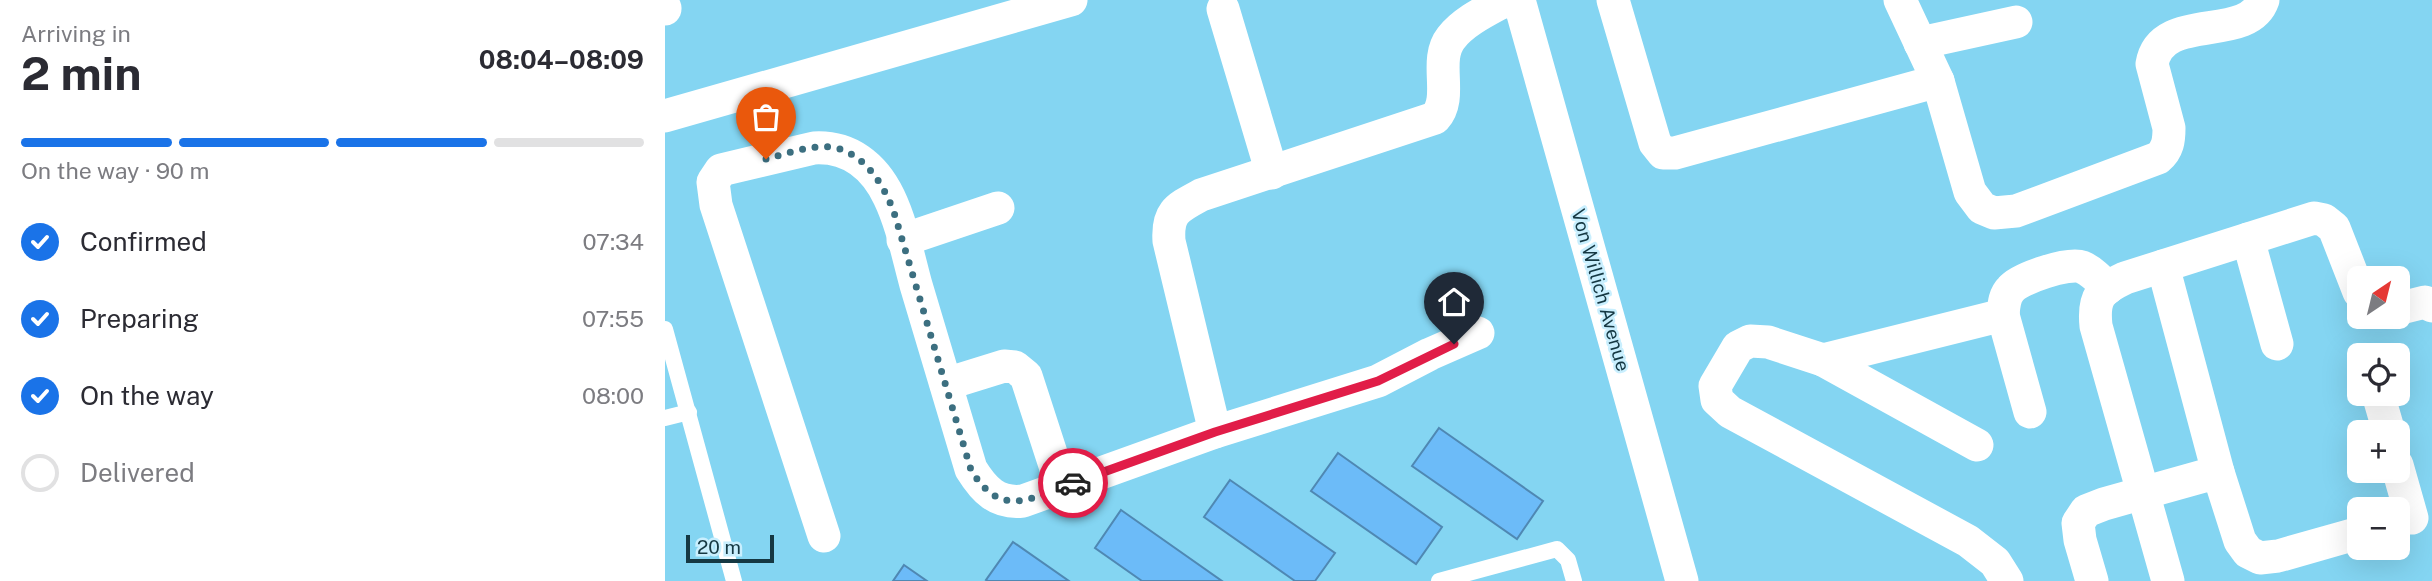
<!DOCTYPE html>
<meta charset="utf-8">
<style>
body{margin:0;font-family:"Public Sans",sans-serif;background:#f2f2f3;color:#2b2b33;height:100vh;display:flex;flex-direction:column;font-size:26px;white-space:nowrap}
*{box-sizing:border-box;margin:0}
p{font-size:23px;color:#7c7c81}
.icon{flex:none;width:38px;height:38px;fill:none;stroke:currentColor;stroke-width:2;stroke-linecap:round;stroke-linejoin:round}
.map{position:relative;flex:1;overflow:hidden}
.side{display:flex;flex-direction:column;background:#fff;width:665px}
.side>*{flex:none}
.needle{width:46px;rotate:35deg}
.fabs{position:absolute;left:1682px;top:266px;display:grid;gap:14px}
.fabs a{display:grid;place-items:center;width:63px;height:63px;border-radius:10px;background:#fff;box-shadow:0 7px 28px #0002;font-size:35px}
.scale{position:absolute;left:21px;bottom:18px;width:88px;box-sizing:border-box;padding-left:7px;border:4px solid #153843;border-top:0;font-size:19px;line-height:24px;white-space:nowrap;color:#153843;-webkit-text-stroke:5px #c9effe;paint-order:stroke}
.pin{position:absolute;display:grid;place-items:center;width:60px;height:60px;color:#fff;margin:-72px -30px;border-radius:50% 50% 50% 0;rotate:-45deg;box-shadow:0 0 7px #0007}
.pin .icon{rotate:45deg}
.courier{position:absolute;display:grid;place-items:center;width:70px;height:70px;margin:-35px;border:5px solid #e11d48;border-radius:50%;background:#fff;color:#222;box-shadow:0 2px 9px #0007}
.head em{font-style:normal;font-weight:700}
.head div{display:flex;flex-direction:column-reverse}
.head{display:flex;align-items:center;justify-content:space-between;height:119px;padding:0 21px}
h1{font-size:46px;font-weight:700;line-height:52px}
.bar{display:grid;grid-template-columns:repeat(4,1fr);gap:10px 7px;align-content:center;height:84px;padding:0 21px}
.bar i{height:9px;border-radius:5px;background:#e1e1e2}
.bar .current{background:#1a73e8}
.bar p{grid-column:span 4}
ol{padding:0 21px;list-style:none}
li{display:flex;align-items:center;gap:21px;height:77px}
li p{margin-inline-start:auto}
li .icon{padding:7px;border-radius:50%;background:#1a73e8;color:#fff;stroke-width:4}
li:last-child{color:#7c7c81}
li i{width:38px;height:38px;border:4px solid #e1e1e2;border-radius:50%}
main{display:flex;flex:1;min-height:0}
.map>svg:first-child{display:block}
.building{fill:#6cbbf8;stroke:#4f88b3;stroke-width:2}
.lines{fill:none;stroke-linecap:round;stroke-linejoin:round}
.service{stroke:#fff;stroke-width:16}
.minor{stroke:#fff;stroke-width:33}
.done{stroke:#3c6f80;stroke-width:7;stroke-dasharray:0 12.6}
.route{stroke:#e11d48;stroke-width:9}
.labels{text-anchor:middle;stroke-width:5;stroke-linejoin:round;paint-order:stroke}
.street-label{font-size:19px;fill:#153843;stroke:#c9effe}
</style>
<main>
<section class="side">
<div class="head"><div><h1>2 min</h1><p>Arriving in</p></div><em>08:04–08:09</em></div>
<div class="bar"><i class="current"></i><i class="current"></i><i class="current"></i><i></i><p>On the way · 90 m</p></div>
<ol>
<li><svg class="icon" aria-label="check" viewBox="0 0 24 24"><path d="M5 12l5 5 9-10"/></svg>Confirmed<p>07:34</p></li>
<li><svg class="icon" aria-label="check" viewBox="0 0 24 24"><path d="M5 12l5 5 9-10"/></svg>Preparing<p>07:55</p></li>
<li><svg class="icon" aria-label="check" viewBox="0 0 24 24"><path d="M5 12l5 5 9-10"/></svg>On the way<p>08:00</p></li>
<li><i></i>Delivered</li>
</ol>
</section>
<div class="map">
<svg width="1767" height="581" viewBox="0 0 1767 581">
<rect width="100%" height="100%" fill="#84d5f2"/>
<!-- building -->
<g class="building">
<polygon points="774,428 878,501 852,539 747,466"/>
<polygon points="673,453 777,527 751,564 646,491"/>
<polygon points="565,480 670,553 650,581 630,581 539,517"/>
<polygon points="456,510 557,581 477,581 430,548"/>
<polygon points="348,542 404,581 323,581 321,580"/>
<polygon points="239,565 262,581 228,581"/>
</g>
<g class="lines">
<!-- service -->
<g class="service">
<polyline points="0,329 69,581"/>
<polyline points="0,418 24,412"/>
<polyline points="774,581 892,549 903,560 909,581"/>
</g>
<!-- minor -->
<g class="minor">
<polyline points="854,0 1017,581"/>
<polyline points="948,0 990,143 998,153 1010,153 1273,81"/>
<path d="M1235 0 1273 81 1305 192 1317 208 1329 213 1351 211 1493 158C1503 150 1504 140 1504 128L1487 64C1496 10 1583 44 1598 0"/>
<polyline points="0,8 0,9"/>
<polyline points="558,9 607,173"/>
<polyline points="1255,43 1351,22"/>
<polyline points="0,116 406,0"/>
<polyline points="1583,239 1612,344"/>
<polyline points="238,240 333,208"/>
<polyline points="1498,266 1553,472"/>
<polyline points="1732,309 1760,302 1767,306"/>
<path d="M1338 315C1339 305 1339 296 1346 289 1355 278 1404 262 1417 267 1427 271 1436 281 1443 288"/>
<polyline points="1158,360 1312,445"/>
<polyline points="281,384 339,366 350,367 361,376 397,487"/>
<polyline points="1713,394 1724,432"/>
<path d="M550 432 504 241C502 212 512 208 536 195L770 118C789 97 768 61 786 38 799 21 823 10 841 0"/>
<polyline points="1732,465 1747,518"/>
<path d="M159 536 51 205 48 182 56 170 149 148C184 146 209 166 224 197 237 224 243 256 251 285 269 346 288 408 306 469 319 490 332 504 358 501L550 432 713 381 765 354 813 333"/>
<polyline points="1342,581 1330,562 1303,541 1065,412 1052,400 1050,386 1073,347 1085,341 1103,342 1158,360 1338,315 1365,412"/>
<polyline points="1427,581 1415,540 1413,523 1421,511 1439,504 1553,472 1575,541 1583,552 1595,558 1613,556 1694,533"/>
<path d="M1503 581 1431 326C1428 297 1435 290 1460 278L1649 218 1659 220 1669 228 1694 292"/>
</g>
</g>
<g class="lines">
<!-- done -->
<path class="done" d="M101 159C121 154 144 145 165 147 200 151 222 189 231 219L306 470C336 519 364 499 408 483"/>
<!-- route -->
<polyline class="route" points="408,483 550,432 713,381 789,344"/>
</g>
<g class="labels">
<!-- street labels -->
<g class="street-label">
<text transform="translate(936 290) rotate(74)" y="7">Von Willich Avenue</text>
</g>
</g>
</svg>
<div class="fabs">
<a><svg class="needle" viewBox="-14 -14 28 28"><path d="M0-13l5 13h-10z" fill="#e53935"/><path d="M0 13l5-13h-10z" fill="#7c7c81"/></svg></a>
<a><svg class="icon" aria-label="locate" viewBox="0 0 24 24"><circle cx="12" cy="12" r="6"/><path d="M12 2v4M12 18v4M2 12h4M18 12h4"/></svg></a>
<a>+</a>
<a>−</a>
</div>
<div class="scale">20 m</div>
<div class="pin" style="left:101px;top:159px;background:#ea580c"><svg class="icon" aria-label="bag" viewBox="0 0 24 24"><path d="M5 8h14l-1 12H6zM9 8a3 3 0 0 1 6 0"/></svg></div>
<div class="pin" style="left:789px;top:344px;background:#1f2937"><svg class="icon" aria-label="home" viewBox="0 0 24 24"><path d="M3 11l9-7 9 7M6 9v11h12V9"/></svg></div>
<div class="courier" style="left:408px;top:483px"><svg class="icon" aria-label="car" viewBox="0 0 24 24"><path d="M5 17H2v-5l4-1 3-4h7l3 4 3 1v5h-3M9 17h6M6 11h13"/><circle cx="7" cy="17" r="2"/><circle cx="17" cy="17" r="2"/></svg></div>
</div>
</main>
